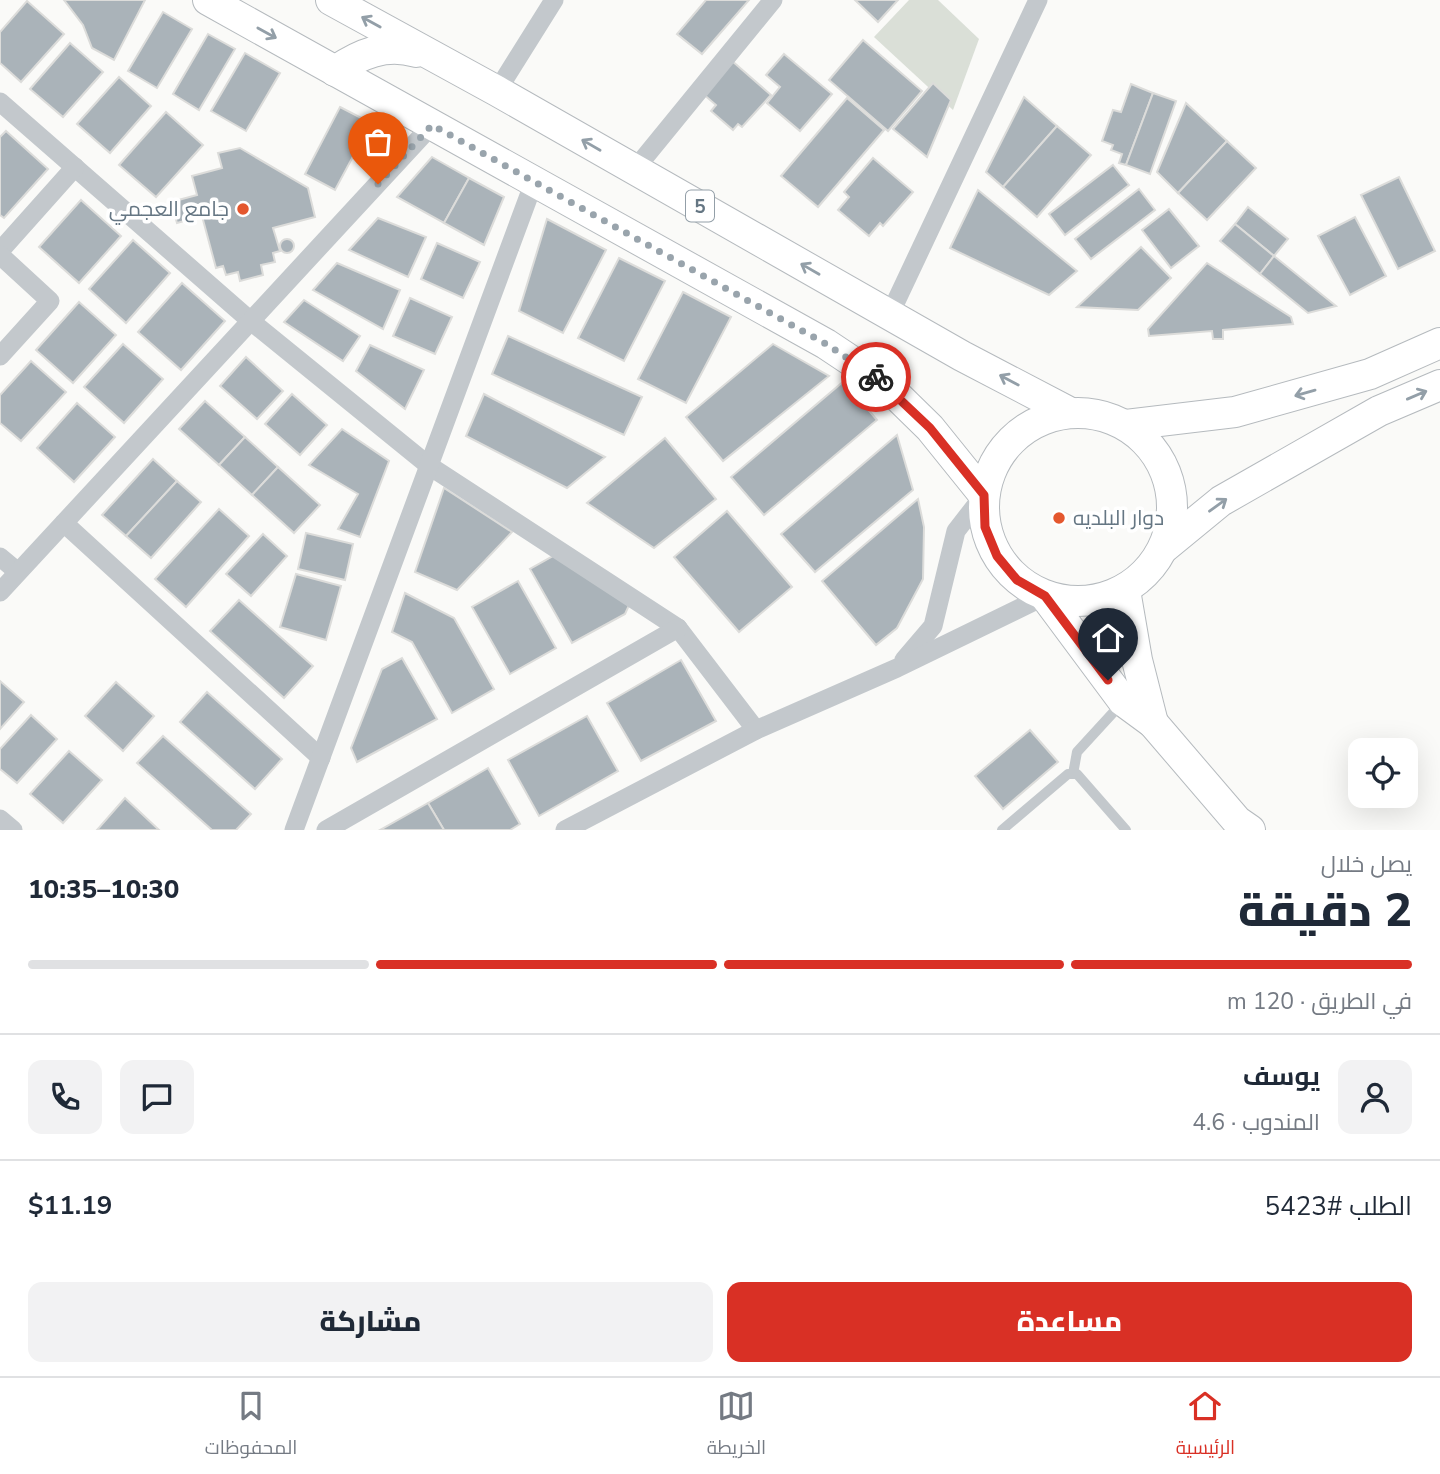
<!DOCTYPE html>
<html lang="ar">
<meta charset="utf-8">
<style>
body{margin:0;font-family:"Nunito Sans",Cairo,sans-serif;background:#f2f2f3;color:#1f2937;direction:rtl;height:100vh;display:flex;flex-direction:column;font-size:26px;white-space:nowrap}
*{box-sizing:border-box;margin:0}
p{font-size:23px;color:#747a83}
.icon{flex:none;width:38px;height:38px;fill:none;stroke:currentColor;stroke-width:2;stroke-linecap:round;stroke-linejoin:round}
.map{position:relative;height:830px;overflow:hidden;direction:ltr}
.drawer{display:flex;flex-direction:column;background:#fff;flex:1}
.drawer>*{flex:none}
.fabs{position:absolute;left:1348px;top:738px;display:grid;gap:14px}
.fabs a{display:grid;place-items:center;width:70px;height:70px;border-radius:14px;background:#fff;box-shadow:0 7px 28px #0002;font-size:35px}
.pin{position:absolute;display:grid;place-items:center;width:60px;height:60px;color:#fff;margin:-72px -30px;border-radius:50% 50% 50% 0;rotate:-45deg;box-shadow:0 0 7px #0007}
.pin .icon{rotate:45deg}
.courier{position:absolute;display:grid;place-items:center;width:70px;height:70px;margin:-35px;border:5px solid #d93025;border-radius:50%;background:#fff;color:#222;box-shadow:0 2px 9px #0007}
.overview em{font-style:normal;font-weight:800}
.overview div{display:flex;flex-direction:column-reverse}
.overview{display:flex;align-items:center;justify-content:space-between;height:119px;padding:0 28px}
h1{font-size:46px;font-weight:800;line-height:52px}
.bar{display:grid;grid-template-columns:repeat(4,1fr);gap:10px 7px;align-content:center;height:84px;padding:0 28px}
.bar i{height:9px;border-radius:5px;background:#e0e1e3}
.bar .active{background:#d93025}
.bar p{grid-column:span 4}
.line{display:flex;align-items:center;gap:18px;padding:0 28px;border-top:2px solid #e0e1e3}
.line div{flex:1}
.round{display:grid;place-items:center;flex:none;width:74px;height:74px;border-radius:14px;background:#f2f2f3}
.cta{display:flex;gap:14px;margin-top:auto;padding:14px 28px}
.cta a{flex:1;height:80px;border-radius:14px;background:#d93025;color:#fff;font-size:28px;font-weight:800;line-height:80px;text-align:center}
.cta a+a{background:#f2f2f3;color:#1f2937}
.menu{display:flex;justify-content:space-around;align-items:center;height:98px;border-top:2px solid #e0e1e3;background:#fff;font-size:19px;color:#747a83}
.menu a{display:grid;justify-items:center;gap:4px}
.menu .active{color:#d93025}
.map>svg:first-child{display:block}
.green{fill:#dadfd7}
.building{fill:#aab3b9;stroke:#dcdcda;stroke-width:2}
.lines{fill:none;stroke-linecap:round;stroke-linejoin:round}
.primary-casing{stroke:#b5babe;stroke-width:32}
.service{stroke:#c3c8cc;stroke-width:10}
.minor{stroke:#c3c8cc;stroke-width:19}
.primary{stroke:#fff;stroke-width:30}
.oneway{stroke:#939fa8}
.done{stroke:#99a4ac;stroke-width:7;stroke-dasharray:0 12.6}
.route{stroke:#d93025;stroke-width:9}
.poi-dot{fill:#e4572e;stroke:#fff;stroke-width:2.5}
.labels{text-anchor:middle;stroke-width:7;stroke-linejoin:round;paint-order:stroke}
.shield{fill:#fff;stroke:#939fa8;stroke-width:2}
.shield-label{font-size:19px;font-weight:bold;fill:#657683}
.poi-label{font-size:21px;fill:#657683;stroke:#fff;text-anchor:end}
</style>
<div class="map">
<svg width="1440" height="830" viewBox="0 0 1440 830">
<rect width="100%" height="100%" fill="#fafaf8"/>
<!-- green -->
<polygon class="green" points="909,0 938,0 979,39 953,110 874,37"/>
<!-- building -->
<g class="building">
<polygon points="64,0 145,0 114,60 92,48 83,25"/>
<polygon points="706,0 749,0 702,54 677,34"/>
<polygon points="855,0 898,0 878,22"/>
<polygon points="27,1 64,34 21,82 0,63 0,32"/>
<polygon points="163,12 192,29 157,88 128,71"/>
<polygon points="208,34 235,49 199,110 173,94"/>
<polygon points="863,40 922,91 888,131 829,80"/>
<polygon points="70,43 103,72 63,117 30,89"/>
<polygon points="245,53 280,73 246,131 211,111"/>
<polygon points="784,54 832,94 800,131 767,103 780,87 766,75"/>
<polygon points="731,60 771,95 742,127 738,124 733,130 711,111 716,105 702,93"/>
<polygon points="119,77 151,106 110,153 77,124"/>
<polygon points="933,83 951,100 927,157 893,129"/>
<polygon points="1131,84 1153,93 1126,165 1119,163 1122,154 1111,150 1113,145 1102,141 1113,110 1121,112"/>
<polygon points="1153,93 1176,101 1150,174 1126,165"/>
<polygon points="1024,97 1057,126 1003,187 986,172"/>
<polygon points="847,98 884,130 818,207 781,176"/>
<polygon points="1186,103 1227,141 1178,193 1157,172"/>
<polygon points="340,107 371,123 335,190 305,174"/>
<polygon points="166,112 203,145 156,197 119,165"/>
<polygon points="1057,126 1091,155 1037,217 1003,187"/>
<polygon points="6,131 48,169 4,218 0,215 0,137"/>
<polygon points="1227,141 1256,168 1207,220 1178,193"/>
<polygon points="240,148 308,188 315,217 273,228 280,251 273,253 275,262 261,265 263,275 240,281 238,272 226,275 223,266 216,268 202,216 177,223 171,202 197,195 192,176 222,168 218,153"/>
<polygon points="432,157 469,178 444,223 397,197"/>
<polygon points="873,158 913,192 883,226 880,223 869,236 838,210 849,197 844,192"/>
<polygon points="1113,165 1129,185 1065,235 1049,214"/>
<polygon points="1399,177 1435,251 1398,269 1361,195"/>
<polygon points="469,178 504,197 484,245 444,223"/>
<polygon points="1139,189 1155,210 1091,259 1075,239"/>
<polygon points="978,190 1077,271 1049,295 950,248"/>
<polygon points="81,200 121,236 79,283 39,247"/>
<polygon points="1248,207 1288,239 1274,256 1235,224"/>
<polygon points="1169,209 1199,246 1171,268 1142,230"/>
<polygon points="1355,217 1386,276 1350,295 1318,236"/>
<polygon points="378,218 426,237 408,277 349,250"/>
<polygon points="547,219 606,250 563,333 519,311"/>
<polygon points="1235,224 1274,256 1260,274 1220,241"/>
<circle cx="287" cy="246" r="7"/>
<polygon points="133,240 170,273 126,323 89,289"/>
<polygon points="437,243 480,262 463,298 421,279"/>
<polygon points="1141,247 1171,278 1138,310 1077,307"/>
<polygon points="1274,256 1336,306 1308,313 1260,274"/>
<polygon points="619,258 665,281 624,361 578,338"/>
<polygon points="337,263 400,290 383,329 313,290"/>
<polygon points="1207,263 1291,317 1293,324 1223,330 1223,339 1213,339 1212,331 1149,336 1148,329"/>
<polygon points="182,283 225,321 181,370 138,332"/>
<polygon points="683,292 731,317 686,403 638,379"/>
<polygon points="410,298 452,317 435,354 393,336"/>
<polygon points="304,300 360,336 343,361 284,322"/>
<polygon points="79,302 116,335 73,383 36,350"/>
<polygon points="508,336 642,397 624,435 492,374"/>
<polygon points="123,344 163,379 124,423 84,387"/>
<polygon points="773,344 829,376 723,461 686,417"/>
<polygon points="370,345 424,370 405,409 356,371"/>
<polygon points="246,357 283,391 257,419 220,386"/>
<polygon points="31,361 66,392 21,441 0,423 0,395"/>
<polygon points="844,381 877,420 764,515 731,477"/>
<polygon points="292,394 327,425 300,455 265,424"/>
<polygon points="484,394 605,457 567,488 466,436"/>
<polygon points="205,401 245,437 219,465 179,429"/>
<polygon points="77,403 115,437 74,482 37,448"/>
<polygon points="342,429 389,461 360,537 338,529 358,494 309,465"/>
<polygon points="897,435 913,490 815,572 781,534"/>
<polygon points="245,437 278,467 252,495 219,465"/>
<polygon points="665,438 716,499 654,548 587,503"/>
<polygon points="153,459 177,481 126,536 102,515"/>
<polygon points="278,467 320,505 294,533 252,495"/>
<polygon points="177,481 201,502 151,558 126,536"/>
<polygon points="444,488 512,532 457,590 415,572"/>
<polygon points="918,499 924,527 923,579 897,628 876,645 822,581"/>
<polygon points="219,509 249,536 186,607 155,579"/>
<polygon points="727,511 792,587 739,632 674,557"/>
<polygon points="306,533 353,544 345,580 298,569"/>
<polygon points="263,534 287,556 251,596 226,574"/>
<polygon points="555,555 631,601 625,614 572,643 530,569"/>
<polygon points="296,574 341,586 326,640 280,627"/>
<polygon points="518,581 556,648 510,674 472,607"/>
<polygon points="405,593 454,618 494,689 452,713 412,642 392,632"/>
<polygon points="239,600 313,666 284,698 210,631"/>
<polygon points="402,658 437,719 357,762 351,748 382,669"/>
<polygon points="681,660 716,721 641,761 607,703"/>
<polygon points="0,681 24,702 0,729"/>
<polygon points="116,682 154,716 123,751 85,716"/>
<polygon points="207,692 282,759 255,789 180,722"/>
<polygon points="31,715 57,739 17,783 0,769 0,749"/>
<polygon points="587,716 618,771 539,816 508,760"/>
<polygon points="1030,730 1058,762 1003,809 975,776"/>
<polygon points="163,736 251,814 236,830 212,830 137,763"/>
<polygon points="69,751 102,780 63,823 30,794"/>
<polygon points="488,768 520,824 510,830 444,830 428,803"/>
<polygon points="125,798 159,830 97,830"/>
<polygon points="428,803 444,830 380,830"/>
</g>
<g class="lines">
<defs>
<g id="primary">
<polyline points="208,0 826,344 883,382 930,428 984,495"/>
<polyline points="331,0 497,91 962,356 1069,412"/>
<path d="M335 71C360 54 386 43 416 52"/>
<circle cx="1078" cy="507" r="94"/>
<polyline points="1126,425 1235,412 1370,374 1440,343"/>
<polyline points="1165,547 1221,501 1379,411 1440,385"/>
<polyline points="1125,590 1137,660 1153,723"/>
<polyline points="1045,596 1123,701 1153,723 1237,821 1250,830"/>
</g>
</defs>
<!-- primary casing -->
<use href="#primary" class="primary-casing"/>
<!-- service -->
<g class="service">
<polyline points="1073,774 1077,752 1121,704"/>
<polyline points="1002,830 1068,774 1077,774 1126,830"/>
</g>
<!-- minor -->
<g class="minor">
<polyline points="497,91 554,0"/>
<polyline points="0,102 252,322 428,465 678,628 756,730"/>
<polyline points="635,169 773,0"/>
<polyline points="0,251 75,167"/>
<polyline points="0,255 50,301 0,356"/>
<polyline points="890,314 1038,0"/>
<polyline points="64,523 321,758"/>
<polyline points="0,557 18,572"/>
<polyline points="0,592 432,125"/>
<polyline points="904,660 933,626 956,531 984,495"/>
<polyline points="0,819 13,830"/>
<polyline points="294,830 534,182"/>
<polyline points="326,830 678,628"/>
<polyline points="565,830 756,730 897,668 1045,596"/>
</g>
<!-- primary -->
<use href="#primary" class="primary"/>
</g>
<!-- one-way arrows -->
<defs><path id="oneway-shaft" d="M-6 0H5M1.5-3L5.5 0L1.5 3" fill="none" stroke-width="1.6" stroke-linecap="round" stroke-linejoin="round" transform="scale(1.75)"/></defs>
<g class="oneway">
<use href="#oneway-shaft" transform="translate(371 22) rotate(-151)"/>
<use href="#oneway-shaft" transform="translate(267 33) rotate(29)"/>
<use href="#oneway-shaft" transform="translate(591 145) rotate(-150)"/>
<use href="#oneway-shaft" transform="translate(810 269) rotate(-150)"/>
<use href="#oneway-shaft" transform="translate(1009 380) rotate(-152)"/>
<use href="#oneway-shaft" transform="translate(1305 393) rotate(164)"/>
<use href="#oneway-shaft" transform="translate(1417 395) rotate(-23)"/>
<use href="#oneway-shaft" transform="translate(1218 505) rotate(-36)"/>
</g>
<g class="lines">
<!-- done -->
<polyline class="done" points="378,184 432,125 826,344 876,377"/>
<!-- route -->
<polyline class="route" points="876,377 930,428 984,495 985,527 997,556 1017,580 1045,596 1108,680"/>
</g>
<!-- markers -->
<g class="poi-dot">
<circle cx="243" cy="209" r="7"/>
<circle cx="1059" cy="518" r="7"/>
</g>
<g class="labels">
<!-- shield labels -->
<rect class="shield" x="686" y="190.5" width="28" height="31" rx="5"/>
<g class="shield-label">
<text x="700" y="213">5</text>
</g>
<!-- poi labels -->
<g class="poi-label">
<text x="229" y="216">جامع العجمي</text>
<text x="1073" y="525" text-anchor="start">دوار البلديه</text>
</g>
</g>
</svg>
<div class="fabs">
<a><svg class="icon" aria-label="locate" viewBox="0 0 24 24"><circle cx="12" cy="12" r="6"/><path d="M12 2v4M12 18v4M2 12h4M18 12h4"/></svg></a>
</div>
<div class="pin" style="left:378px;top:184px;background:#ea580c"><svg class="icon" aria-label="bag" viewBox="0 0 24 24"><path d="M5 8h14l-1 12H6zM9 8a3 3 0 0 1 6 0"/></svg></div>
<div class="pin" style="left:1108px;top:680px;background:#1f2937"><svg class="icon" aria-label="home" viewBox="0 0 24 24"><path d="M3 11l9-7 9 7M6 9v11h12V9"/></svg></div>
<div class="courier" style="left:876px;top:377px"><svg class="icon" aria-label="bike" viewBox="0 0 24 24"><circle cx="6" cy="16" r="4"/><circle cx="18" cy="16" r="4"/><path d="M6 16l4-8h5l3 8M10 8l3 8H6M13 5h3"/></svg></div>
</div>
<section class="drawer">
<div class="overview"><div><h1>2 دقيقة</h1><p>يصل خلال</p></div><em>10:30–10:35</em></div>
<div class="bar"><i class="active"></i><i class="active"></i><i class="active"></i><i></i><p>في الطريق · 120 m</p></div>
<div class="line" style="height:126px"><a class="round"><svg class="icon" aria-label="person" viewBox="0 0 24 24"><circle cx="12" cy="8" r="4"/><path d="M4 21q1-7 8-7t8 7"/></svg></a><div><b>يوسف</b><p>المندوب · 4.6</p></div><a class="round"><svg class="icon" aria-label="chat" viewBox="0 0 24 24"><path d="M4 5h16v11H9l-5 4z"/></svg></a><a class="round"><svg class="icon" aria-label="phone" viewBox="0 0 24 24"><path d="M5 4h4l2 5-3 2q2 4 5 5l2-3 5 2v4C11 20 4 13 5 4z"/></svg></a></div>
<div class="line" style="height:91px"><div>الطلب #5423</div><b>$11.19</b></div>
<div class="cta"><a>مساعدة</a><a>مشاركة</a></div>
</section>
<nav class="menu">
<a class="active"><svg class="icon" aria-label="home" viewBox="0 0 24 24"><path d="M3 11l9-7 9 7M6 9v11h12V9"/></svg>الرئيسية</a>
<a><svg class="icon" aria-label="map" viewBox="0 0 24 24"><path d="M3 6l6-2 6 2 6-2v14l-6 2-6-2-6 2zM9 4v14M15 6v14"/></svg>الخريطة</a>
<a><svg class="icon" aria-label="saved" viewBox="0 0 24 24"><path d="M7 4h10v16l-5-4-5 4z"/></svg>المحفوظات</a>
</nav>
